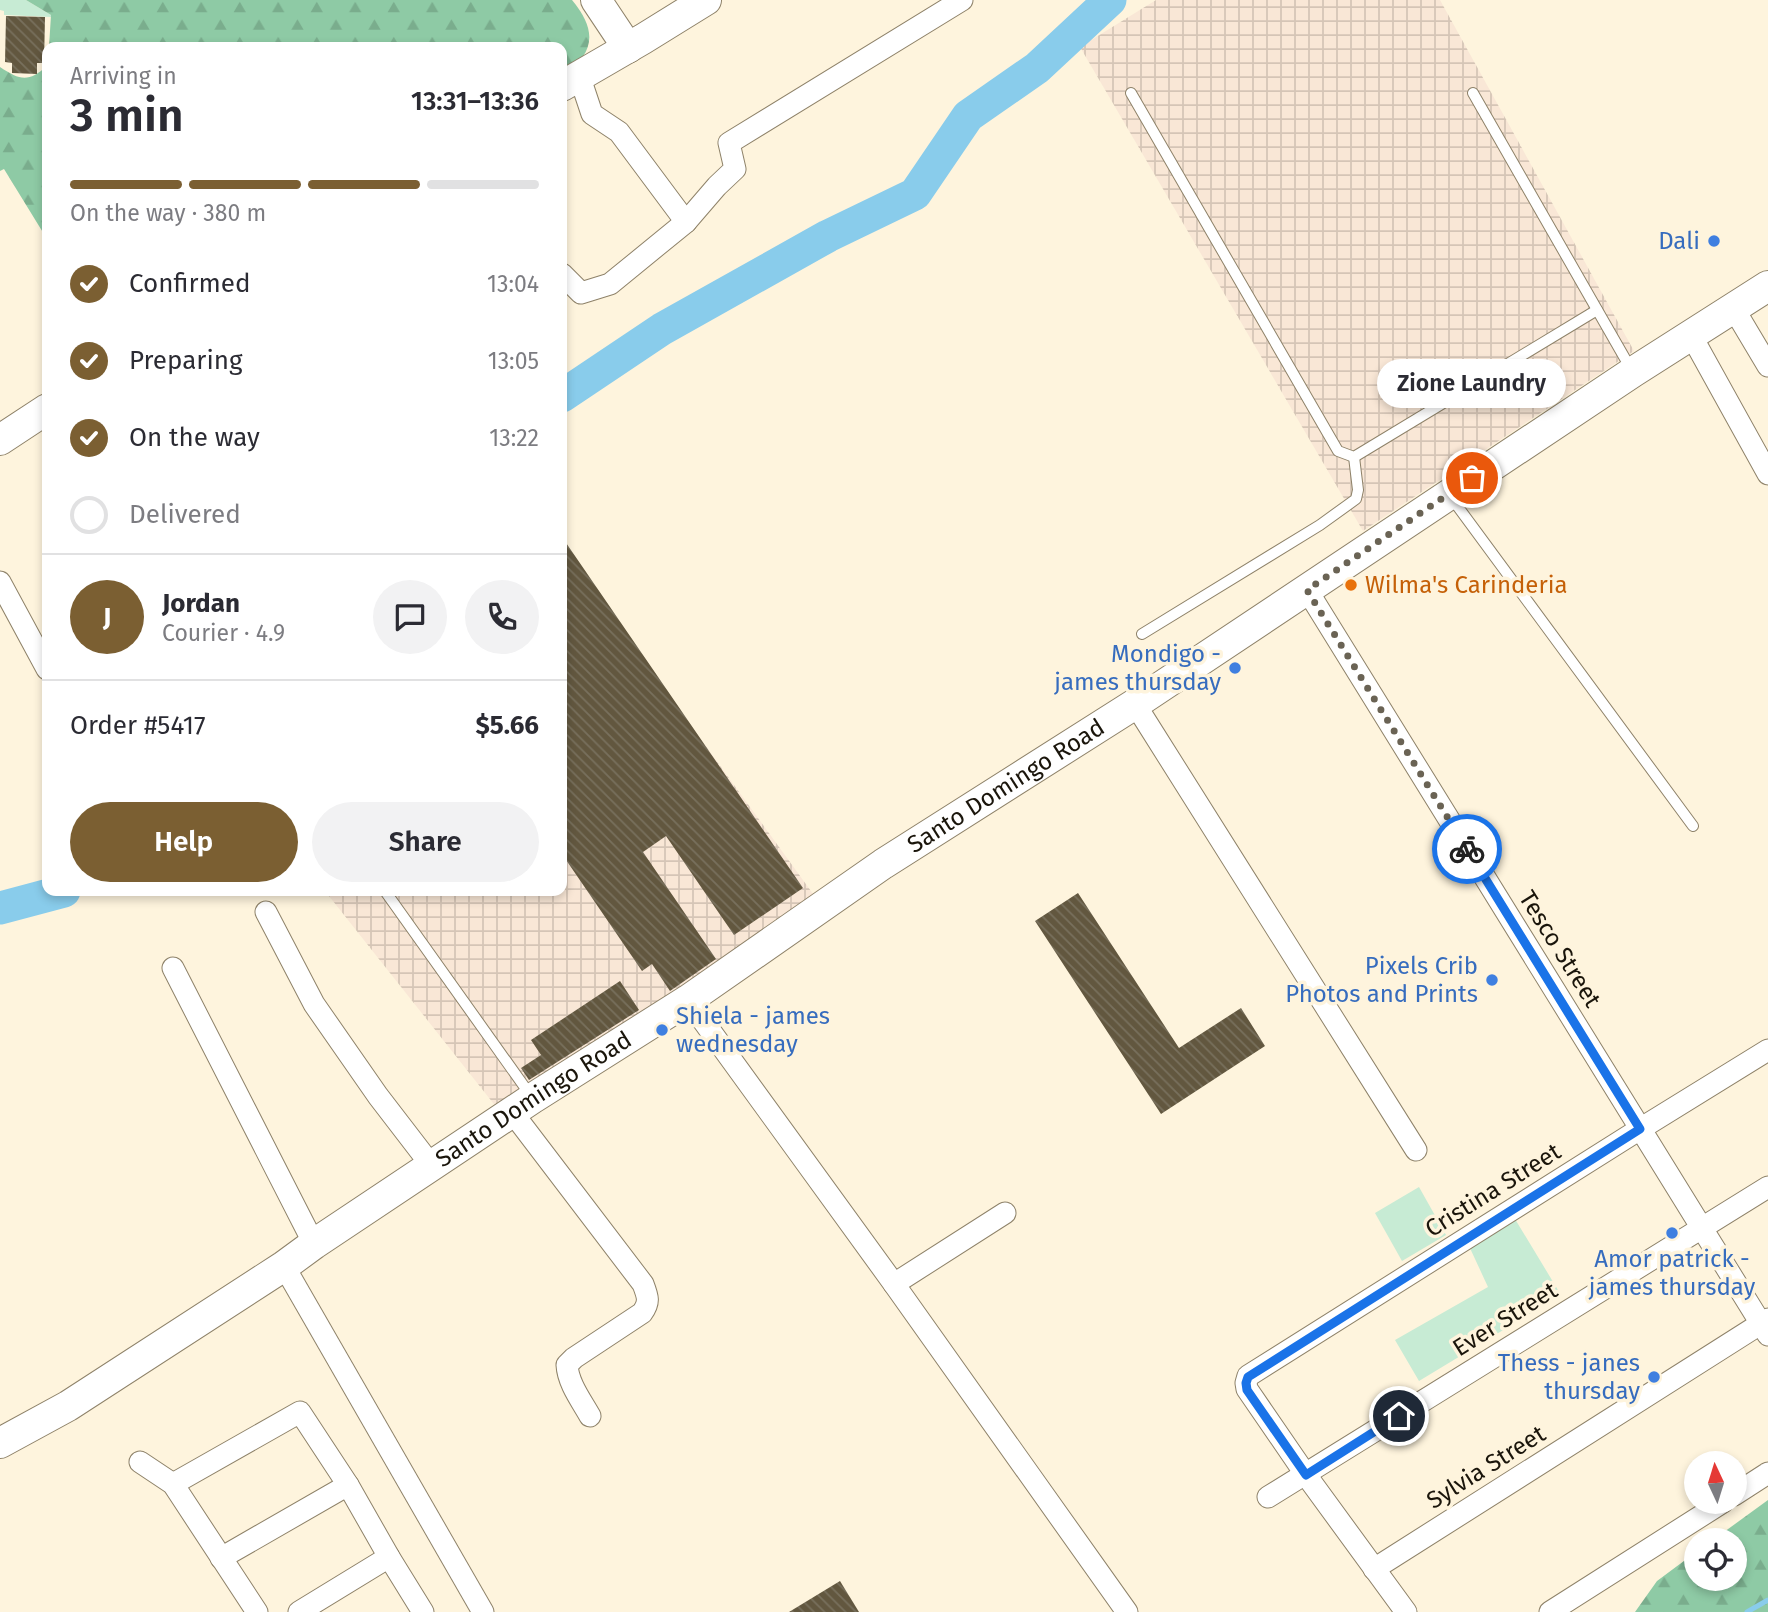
<!DOCTYPE html>
<meta charset="utf-8">
<style>
body{margin:0;font-family:"Fira Sans",sans-serif;background:#f2f2f3;color:#2b2b33;height:100vh;display:flex;flex-direction:column;font-size:26px;white-space:nowrap}
*{box-sizing:border-box;margin:0}
p{font-size:23px;color:#7c7c81}
.icon{flex:none;width:38px;height:38px;fill:none;stroke:currentColor;stroke-width:2;stroke-linecap:round;stroke-linejoin:round}
.map{position:relative;flex:1;overflow:hidden}
.details{position:absolute;left:42px;top:42px;width:525px;height:854px;display:flex;flex-direction:column;background:#fff;border-radius:14px;box-shadow:0 4px 10px #0003}
.details>*{flex:none}
.needle{width:46px;rotate:356deg}
.controls{position:absolute;left:1684px;top:1451px;display:grid;gap:14px}
.controls a{display:grid;place-items:center;width:63px;height:63px;border-radius:50%;background:#fff;box-shadow:0 4px 10px #0003;font-size:35px}
.pin{position:absolute;display:grid;place-items:center;width:60px;height:60px;color:#fff;margin:-30px;border:4px solid #fff;border-radius:50%;box-shadow:0 2px 7px #0007}
.courier{position:absolute;display:grid;place-items:center;width:70px;height:70px;margin:-35px;border:5px solid #1a73e8;border-radius:50%;background:#fff;color:#222;box-shadow:0 2px 9px #0007}
.bubble{position:absolute;height:49px;border-radius:24px;background:#fff;box-shadow:0 4px 10px #0003;font-size:23px;font-weight:600;line-height:49px;text-align:center}
.head em{font-style:normal;font-weight:600}
.head div{display:flex;flex-direction:column-reverse}
.head{display:flex;align-items:center;justify-content:space-between;height:119px;padding:0 28px}
h1{font-size:46px;font-weight:600;line-height:52px}
.bar{display:grid;grid-template-columns:repeat(4,1fr);gap:10px 7px;align-content:center;height:84px;padding:0 28px}
.bar i{height:9px;border-radius:5px;background:#e1e1e2}
.bar .current{background:#7b5f32}
.bar p{grid-column:span 4}
.line{display:flex;align-items:center;gap:18px;padding:0 28px;border-top:2px solid #e1e1e2}
.line div{flex:1}
.round{display:grid;place-items:center;flex:none;width:74px;height:74px;border-radius:37px;background:#f2f2f3}
ol{padding:0 28px;list-style:none}
li{display:flex;align-items:center;gap:21px;height:77px}
li p{margin-inline-start:auto}
li .icon{padding:7px;border-radius:50%;background:#7b5f32;color:#fff;stroke-width:4}
li:last-child{color:#7c7c81}
li i{width:38px;height:38px;border:4px solid #e1e1e2;border-radius:50%}
.button{display:flex;gap:14px;margin-top:auto;padding:14px 28px}
.button a{flex:1;height:80px;border-radius:42px;background:#7b5f32;color:#fff;font-size:28px;font-weight:600;line-height:80px;text-align:center}
.button a+a{background:#f2f2f3;color:#2b2b33}
.map>svg:first-child{display:block}
.industrial{fill:url(#industrial-grid)}
.grass{fill:#c7ebd4}
.forest{fill:url(#forest-firs)}
.lines{fill:none;stroke-linecap:round;stroke-linejoin:round}
.stream{stroke:#89cceb;stroke-width:5}
.river{stroke:#89cceb;stroke-width:33}
.building{fill:url(#building-back-hatch)}
.lane-casing{stroke:#8e8269;stroke-width:12}
.street-casing{stroke:#8e8269;stroke-width:23}
.secondary-casing{stroke:#8e8269;stroke-width:32}
.lane{stroke:#fff;stroke-width:10}
.street{stroke:#fff;stroke-width:21}
.secondary{stroke:#fff;stroke-width:30}
.done{stroke:#6a6354;stroke-width:7;stroke-dasharray:0 12.6}
.route{stroke:#1a73e8;stroke-width:9}
.shop-dot{fill:#3f7fe0;stroke:#fef4dd;stroke-width:2.5}
.food-dot{fill:#e8710a;stroke:#fef4dd;stroke-width:2.5}
.labels{text-anchor:middle;stroke-width:7;stroke-linejoin:round;paint-order:stroke}
.shop-label{font-size:24px;fill:#366cbe;stroke:#fef4dd;text-anchor:end}
.food-label{font-size:24px;fill:#c56008;stroke:#fef4dd;text-anchor:start}
.street-label{font-size:24px;fill:#1a150b;stroke:#fef4dd}
</style>
<div class="map">
<svg width="1768" height="1612" viewBox="0 0 1768 1612">
<defs>
<pattern id="industrial-grid" width="8" height="8" patternUnits="userSpaceOnUse" patternTransform="scale(1.75)"><rect width="8" height="8" fill="#f9e7d6"/><path d="M0 4h8M4 0v8" fill="none" stroke="#d5c5b6"/></pattern>
<pattern id="forest-firs" width="22" height="20" patternUnits="userSpaceOnUse" patternTransform="scale(1.75)"><rect width="22" height="20" fill="#8ecaa5"/><path d="M5 1l3.5 6h-7zM16 11l3.5 6h-7z" fill="#7aad8d"/></pattern>
<pattern id="building-back-hatch" width="6" height="6" patternUnits="userSpaceOnUse" patternTransform="scale(1.75)"><rect width="6" height="6" fill="#62573f"/><path d="M-1 5l2 2M0 0l6 6M5-1l2 2" fill="none" stroke="#78705d"/></pattern>
</defs>
<rect width="100%" height="100%" fill="#fef4dd"/>
<!-- industrial -->
<g class="industrial">
<polygon points="1156,0 1440,0 1634,351 1363,531 1080,47"/>
<polygon points="562,548 816,898 497,1108 325,891 562,891"/>
</g>
<!-- grass -->
<g class="grass">
<polygon points="0,0 26,0 51,15 51,17 4,15 4,11 0,10"/>
<polygon points="1419,1187 1446,1235 1402,1261 1375,1213"/>
<polygon points="1515,1219 1561,1295 1419,1381 1395,1340 1488,1287 1469,1246"/>
</g>
<!-- forest -->
<g class="forest">
<path d="M26 0H572C597 30 596 54 562 75V47H49L51 15Z"/>
<path d="M47 66V239L4 169 0 171V67C20 80 28 83 47 66Z"/>
<polygon points="1768,1500 1768,1612 1635,1612 1657,1581 1696,1552 1696,1578 1734,1578 1734,1540 1713,1540"/>
</g>
<g class="lines">
<!-- stream -->
<polyline class="stream" points="1747,1612 1768,1600"/>
<!-- river -->
<g class="river">
<polyline points="562,396 662,329 828,236 915,194 968,116 1037,68 1110,0"/>
<polyline points="0,908 64,891"/>
</g>
</g>
<!-- building -->
<g class="building">
<polygon points="6,16 45,17 44,63 37,63 37,74 12,73 12,63 5,62"/>
<polygon points="562,537 803,888 734,935 666,836 643,852 716,959 670,991 652,964 642,971 562,854"/>
<polygon points="1078,893 1179,1048 1241,1008 1265,1046 1161,1114 1035,921"/>
<polygon points="620,981 639,1010 529,1080 521,1068 541,1055 531,1040"/>
<polygon points="840,1581 859,1612 789,1612"/>
</g>
<g class="lines">
<defs>
<g id="lane">
<polyline points="1131,93 1338,451 1354,457 1597,310"/>
<polyline points="1473,93 1631,369"/>
<polyline points="1450,496 1693,826"/>
<polyline points="1142,634 1320,525 1356,499 1358,490 1354,457"/>
<polyline points="385,891 531,1096"/>
</g>
<g id="street">
<polyline points="579,75 592,114 619,132 686,222"/>
<polyline points="562,274 581,293 610,284 686,222 717,186 735,169 729,143 962,0"/>
<polyline points="1734,309 1768,366"/>
<polyline points="1691,335 1768,474"/>
<polyline points="0,582 47,669"/>
<polyline points="1307,590 1768,1335"/>
<polyline points="1135,704 1416,1150"/>
<polyline points="266,912 314,1004 378,1096 431,1165"/>
<polyline points="173,968 314,1244"/>
<polyline points="688,1000 894,1284 1127,1612"/>
<path d="M512 1112 643 1284C648 1297 650 1302 642 1313L574 1358 567 1365C568 1383 581 1400 590 1416"/>
<polyline points="284,1266 483,1612"/>
<polyline points="894,1284 1005,1213"/>
<polyline points="140,1462 173,1484 257,1612"/>
<polyline points="173,1484 300,1412 348,1485 389,1557 423,1612"/>
<polyline points="1734,1495 1768,1473"/>
<polyline points="1268,1497 1768,1187"/>
<polyline points="221,1558 348,1485"/>
<polyline points="1374,1569 1768,1319"/>
<polyline points="299,1612 389,1557"/>
<polyline points="1406,1612 1306,1475 1247,1389 1246,1383 1248,1376 1640,1129 1768,1050"/>
<polyline points="1550,1612 1723,1502"/>
</g>
<g id="secondary">
<polyline points="596,0 628,48"/>
<polyline points="562,86 643,39 706,0"/>
<polyline points="0,440 47,409"/>
<path id="s1" d="M0 1443 68 1406 284 1266 314 1244 533 1098 688 1000 883 864 1135 704 1633 372 1768 286"/>
</g>
</defs>
<!-- lane casing -->
<use href="#lane" class="lane-casing"/>
<!-- street casing -->
<use href="#street" class="street-casing"/>
<!-- secondary casing -->
<use href="#secondary" class="secondary-casing"/>
<!-- lane -->
<use href="#lane" class="lane"/>
<!-- street -->
<use href="#street" class="street"/>
<!-- secondary -->
<use href="#secondary" class="secondary"/>
</g>
<g class="lines">
<!-- done -->
<polyline class="done" points="1467,849 1307,590 1472,478"/>
<!-- route -->
<polyline class="route" points="1399,1416 1306,1475 1247,1390 1246,1383 1248,1377 1640,1129 1467,849"/>
</g>
<!-- markers -->
<g class="shop-dot">
<circle cx="1714" cy="241" r="7"/>
<circle cx="1235" cy="668" r="7"/>
<circle cx="1492" cy="980" r="7"/>
<circle cx="662" cy="1030" r="7"/>
<circle cx="1672" cy="1233" r="7"/>
<circle cx="1654" cy="1377" r="7"/>
</g>
<circle class="food-dot" cx="1351" cy="585" r="7"/>
<g class="labels">
<!-- shop labels -->
<g class="shop-label">
<text x="1700" y="249">Dali</text>
<text x="1221" y="662">Mondigo -<tspan x="1221" dy="28">james thursday</tspan></text>
<text x="1478" y="974">Pixels Crib<tspan x="1478" dy="28">Photos and Prints</tspan></text>
<text x="676" y="1024" text-anchor="start">Shiela - james<tspan x="676" dy="28">wednesday</tspan></text>
<text x="1672" y="1267" text-anchor="middle">Amor patrick -<tspan x="1672" dy="28">james thursday</tspan></text>
<text x="1640" y="1371">Thess - janes<tspan x="1640" dy="28">thursday</tspan></text>
</g>
<!-- food labels -->
<g class="food-label">
<text x="1365" y="593">Wilma's Carinderia</text>
</g>
<!-- street labels -->
<g class="street-label">
<text dy="8" stroke="none"><textPath href="#s1" startOffset="1202">Santo Domingo Road</textPath></text>
<text transform="translate(1560 949) rotate(58)" y="8">Tesco Street</text>
<text dy="8" stroke="none"><textPath href="#s1" startOffset="635">Santo Domingo Road</textPath></text>
<text transform="translate(1493 1190) rotate(-32)" y="8">Cristina Street</text>
<text transform="translate(1505 1319) rotate(-32)" y="8">Ever Street</text>
<text transform="translate(1486 1467) rotate(-32)" y="8">Sylvia Street</text>
</g>
</g>
</svg>
<div class="controls">
<a><svg class="needle" viewBox="-14 -14 28 28"><path d="M0-13l5 13h-10z" fill="#e53935"/><path d="M0 13l5-13h-10z" fill="#7c7c81"/></svg></a>
<a><svg class="icon" aria-label="locate" viewBox="0 0 24 24"><circle cx="12" cy="12" r="6"/><path d="M12 2v4M12 18v4M2 12h4M18 12h4"/></svg></a>
</div>
<div class="pin" style="left:1472px;top:478px;background:#ea580c"><svg class="icon" aria-label="bag" viewBox="0 0 24 24"><path d="M5 8h14l-1 12H6zM9 8a3 3 0 0 1 6 0"/></svg></div>
<div class="pin" style="left:1399px;top:1416px;background:#1f2937"><svg class="icon" aria-label="home" viewBox="0 0 24 24"><path d="M3 11l9-7 9 7M6 9v11h12V9"/></svg></div>
<div class="courier" style="left:1467px;top:849px"><svg class="icon" aria-label="bike" viewBox="0 0 24 24"><circle cx="6" cy="16" r="4"/><circle cx="18" cy="16" r="4"/><path d="M6 16l4-8h5l3 8M10 8l3 8H6M13 5h3"/></svg></div>
<div class="bubble" style="left:1377px;top:359px;width:189px">Zione Laundry</div>
<section class="details">
<div class="head"><div><h1>3 min</h1><p>Arriving in</p></div><em>13:31–13:36</em></div>
<div class="bar"><i class="current"></i><i class="current"></i><i class="current"></i><i></i><p>On the way · 380 m</p></div>
<ol>
<li><svg class="icon" aria-label="check" viewBox="0 0 24 24"><path d="M5 12l5 5 9-10"/></svg>Confirmed<p>13:04</p></li>
<li><svg class="icon" aria-label="check" viewBox="0 0 24 24"><path d="M5 12l5 5 9-10"/></svg>Preparing<p>13:05</p></li>
<li><svg class="icon" aria-label="check" viewBox="0 0 24 24"><path d="M5 12l5 5 9-10"/></svg>On the way<p>13:22</p></li>
<li><i></i>Delivered</li>
</ol>
<div class="line" style="height:126px"><b class="round" style="background:#7b5f32;color:#fff">J</b><div><b>Jordan</b><p>Courier · 4.9</p></div><a class="round"><svg class="icon" aria-label="chat" viewBox="0 0 24 24"><path d="M4 5h16v11H9l-5 4z"/></svg></a><a class="round"><svg class="icon" aria-label="phone" viewBox="0 0 24 24"><path d="M5 4h4l2 5-3 2q2 4 5 5l2-3 5 2v4C11 20 4 13 5 4z"/></svg></a></div>
<div class="line" style="height:91px"><div>Order #5417</div><b>$5.66</b></div>
<div class="button"><a>Help</a><a>Share</a></div>
</section>
</div>
